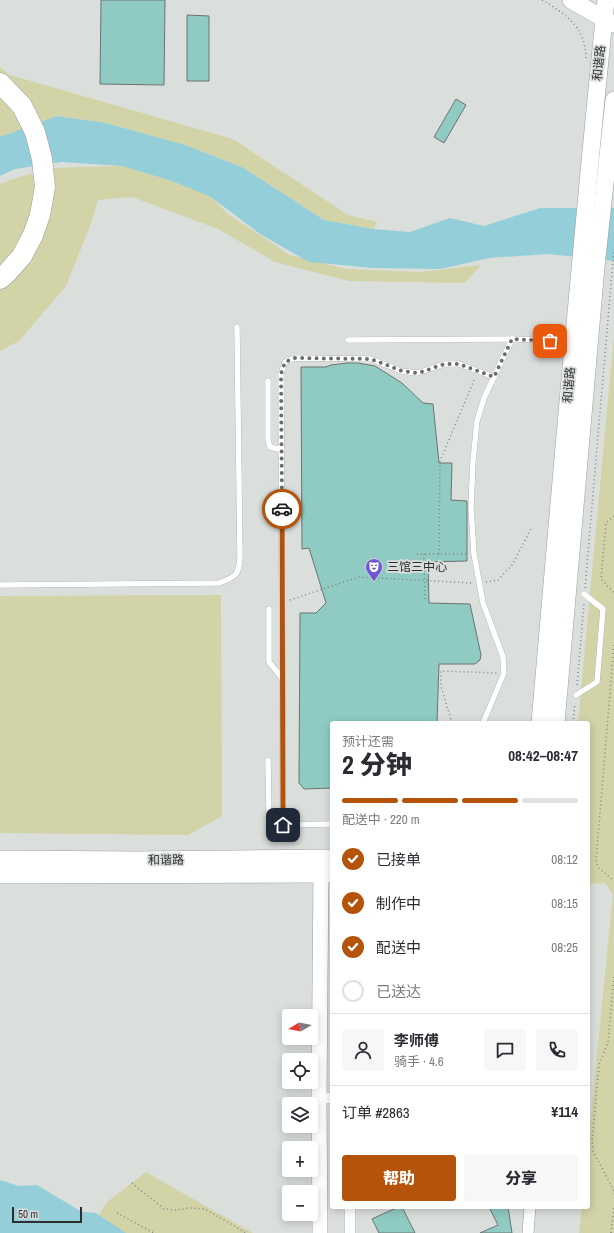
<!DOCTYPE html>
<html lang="zh">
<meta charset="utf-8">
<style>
body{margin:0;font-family:"Archivo Narrow","Noto Sans SC",sans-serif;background:#f7f7f7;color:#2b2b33;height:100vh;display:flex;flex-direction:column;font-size:15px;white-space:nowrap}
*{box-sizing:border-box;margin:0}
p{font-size:13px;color:#7c7c81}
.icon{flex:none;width:22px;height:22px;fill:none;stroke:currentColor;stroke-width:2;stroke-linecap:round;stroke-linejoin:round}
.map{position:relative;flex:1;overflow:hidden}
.drawer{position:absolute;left:330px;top:721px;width:260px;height:488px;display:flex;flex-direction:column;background:#fff;border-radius:4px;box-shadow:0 2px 10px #0003}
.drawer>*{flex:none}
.needle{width:26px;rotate:260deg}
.buttons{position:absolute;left:282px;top:1009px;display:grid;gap:8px}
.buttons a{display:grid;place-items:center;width:36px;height:36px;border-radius:4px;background:#fff;box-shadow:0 2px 10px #0003;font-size:20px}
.scale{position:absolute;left:12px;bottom:10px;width:70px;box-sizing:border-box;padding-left:4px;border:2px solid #2d2f2e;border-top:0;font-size:11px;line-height:14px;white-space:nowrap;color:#2d2f2e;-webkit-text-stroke:3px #dbdfdc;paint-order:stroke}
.pin{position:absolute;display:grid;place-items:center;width:34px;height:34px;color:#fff;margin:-17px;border-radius:8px;box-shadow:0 2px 6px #0006}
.courier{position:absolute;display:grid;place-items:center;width:40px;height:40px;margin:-20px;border:3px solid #b45309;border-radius:50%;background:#fff;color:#222;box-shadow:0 1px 5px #0007}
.headline em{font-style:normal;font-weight:800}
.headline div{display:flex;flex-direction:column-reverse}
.headline{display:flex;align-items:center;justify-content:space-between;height:68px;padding:0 12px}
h1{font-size:26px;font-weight:800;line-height:30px}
.bar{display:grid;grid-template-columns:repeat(4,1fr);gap:6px 4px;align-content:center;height:48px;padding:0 12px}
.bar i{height:5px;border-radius:3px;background:#e1e1e2}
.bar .active{background:#b45309}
.bar p{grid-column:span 4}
.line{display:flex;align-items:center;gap:10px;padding:0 12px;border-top:1px solid #e1e1e2}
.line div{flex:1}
.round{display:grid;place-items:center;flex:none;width:42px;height:42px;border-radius:4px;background:#f7f7f7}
ol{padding:0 12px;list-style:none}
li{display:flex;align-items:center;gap:12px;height:44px}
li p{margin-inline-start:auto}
li .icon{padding:4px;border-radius:50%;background:#b45309;color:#fff;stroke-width:4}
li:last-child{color:#7c7c81}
li i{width:22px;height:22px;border:2px solid #e1e1e2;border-radius:50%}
.action{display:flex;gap:8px;margin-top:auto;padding:8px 12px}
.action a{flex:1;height:46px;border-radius:4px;background:#b45309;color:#fff;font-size:16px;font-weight:800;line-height:46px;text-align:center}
.action a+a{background:#f7f7f7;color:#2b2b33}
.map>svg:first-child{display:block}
.green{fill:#d2d3a7}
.water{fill:#93ced9}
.building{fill:#8fcbc2;stroke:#6d7372}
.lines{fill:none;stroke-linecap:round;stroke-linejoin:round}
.lane-casing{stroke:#9b9f9c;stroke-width:6}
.street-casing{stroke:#9b9f9c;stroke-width:12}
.secondary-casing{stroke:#9b9f9c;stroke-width:16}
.primary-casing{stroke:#9b9f9c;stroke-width:18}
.highway-casing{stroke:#9b9f9c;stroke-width:21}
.path{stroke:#838684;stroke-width:1.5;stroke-dasharray:1 3;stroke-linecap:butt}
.lane{stroke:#fff;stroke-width:5.5}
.street{stroke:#fff;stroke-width:11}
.secondary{stroke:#fff;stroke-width:15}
.primary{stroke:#fff;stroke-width:17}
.highway{stroke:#fff;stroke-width:20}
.path-bridge{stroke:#838684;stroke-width:1.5;stroke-dasharray:1 3;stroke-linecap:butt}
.done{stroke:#6a6d6b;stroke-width:4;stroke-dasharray:0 7.2}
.route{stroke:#b45309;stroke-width:5}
.labels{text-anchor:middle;stroke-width:3.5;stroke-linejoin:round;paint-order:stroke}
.street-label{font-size:12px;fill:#2d2f2e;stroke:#dbdfdc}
.poi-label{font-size:12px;fill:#2d2f2e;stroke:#dbdfdc;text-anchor:start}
</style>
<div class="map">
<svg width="614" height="1233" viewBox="0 0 614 1233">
<rect width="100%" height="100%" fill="#dbdfdc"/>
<!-- green -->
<g class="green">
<polygon points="0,67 10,75 233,139 348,215 377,222 373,229 324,220 242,167 185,145 106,123 57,116 0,137"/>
<polygon points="122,166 172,181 211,197 228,214 290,255 346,269 419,272 481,265 465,283 349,281 275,262 218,229 132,197 98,200 91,224 66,286 19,341 0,351 0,184 16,178 52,168"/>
<polygon points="614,335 614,1233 579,1233 582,1207 588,1207 588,1144 613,894 605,883 588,884 588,723 578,723"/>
<polygon points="221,595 222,816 188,835 0,833 0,596"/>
<polygon points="146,1172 253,1233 110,1233 94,1222 107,1202"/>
</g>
<!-- water -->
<g class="water">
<polygon points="57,116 106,123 185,145 242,167 324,220 373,229 410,232 450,218 484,226 540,208 614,208 614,261 549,254 489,258 441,269 373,268 309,262 260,234 211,197 172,181 122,166 62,162 15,169 0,176 0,137"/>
<polygon points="0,1180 19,1186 37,1185 82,1212 96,1213 126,1233 0,1233"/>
</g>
<!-- building -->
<g class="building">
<polygon points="101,0 165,0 164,85 100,84"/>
<polygon points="187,15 209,16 209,81 187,81"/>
<polygon points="456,99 466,105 444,143 434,137"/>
<polygon points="347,363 358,363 375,366 402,383 423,403 433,404 439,463 452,463 451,500 467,501 467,561 428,562 429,603 470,604 481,655 480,660 475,664 439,664 437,723 332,723 332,788 304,789 299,783 300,613 316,613 326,603 309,548 302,549 301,367 326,367 331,365"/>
<polygon points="398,1207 402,1207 415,1233 379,1233 372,1219"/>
<polygon points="489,1207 508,1207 512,1233 480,1233 498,1225"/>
</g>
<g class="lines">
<defs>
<g id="lane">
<polyline points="348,340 512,339 571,341"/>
<polyline points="268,381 268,440 270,447 282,450"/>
<path d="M0 585 219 583C236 577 239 575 240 557L237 327"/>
<polyline points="269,609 269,662 282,678"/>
<polyline points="576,695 597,682 603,609 584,594"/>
<polyline points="483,723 504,673 503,657 483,603 474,554 471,507 473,461 477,421 484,398 512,339"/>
<polyline points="268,760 269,814 272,820 283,825"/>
<polyline points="332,824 283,825 281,374 285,362 295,358 371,359 401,371 417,373 445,364 459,364 494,377"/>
</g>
<g id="street">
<polyline points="319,1098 332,1098"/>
<polyline points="350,1233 350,1207"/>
<polyline points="528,1233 530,1207"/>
</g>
<polyline id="secondary" points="320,1233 319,1098 321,874"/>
<g id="primary">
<polyline points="571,0 613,24"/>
<path d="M540 723C561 482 581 241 606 0"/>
<polyline points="556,723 596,267 614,100"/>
<polyline points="0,859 137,860 332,858"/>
<polyline points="0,875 332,874"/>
</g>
<polyline id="highway" points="0,83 22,106 35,132 42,159 45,187 40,215 33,235 22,256 7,273 0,279"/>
</defs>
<!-- lane casing -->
<use href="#lane" class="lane-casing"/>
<!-- street casing -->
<use href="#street" class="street-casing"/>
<!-- secondary casing -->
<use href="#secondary" class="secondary-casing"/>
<!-- primary casing -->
<use href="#primary" class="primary-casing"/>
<!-- highway casing -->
<use href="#highway" class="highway-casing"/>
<!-- path -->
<g class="path">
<path d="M542 0C567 15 586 27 586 60"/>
<polyline points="614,516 606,523 601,579 614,593"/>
<polyline points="417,554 466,554"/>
<polyline points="439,554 440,461 475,378"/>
<polyline points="486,582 498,580 512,565 531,529"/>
<polyline points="585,588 614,249"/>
<polyline points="290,600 359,577 472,583"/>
<polyline points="614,645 596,861 599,868 614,881"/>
<polyline points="577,685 584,603"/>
<polyline points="452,723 441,686 441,671 497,673"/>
<polyline points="573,723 575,703"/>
<polyline points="614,977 608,1042 599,1065 592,1140 593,1151 613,1189 614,1194"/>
<polyline points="132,1183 164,1209 176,1210 190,1208 205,1209 246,1233"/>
<polyline points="117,1213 154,1233"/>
<polyline points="611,1233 614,1206"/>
</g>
<!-- lane -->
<use href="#lane" class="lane"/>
<!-- street -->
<use href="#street" class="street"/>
<!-- secondary -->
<use href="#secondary" class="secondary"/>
<!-- primary -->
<use href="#primary" class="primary"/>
<!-- highway -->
<use href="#highway" class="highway"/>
<!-- path-bridge -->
<polyline class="path-bridge" points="424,554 425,601"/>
</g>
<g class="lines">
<!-- done -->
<polyline class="done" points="282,509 281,374 285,362 295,358 371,359 402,371 418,373 445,364 459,364 494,377 512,339 550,341"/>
<!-- route -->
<polyline class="route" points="282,509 283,825"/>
</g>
<!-- icons -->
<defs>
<symbol id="theatre-pin" viewBox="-11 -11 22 30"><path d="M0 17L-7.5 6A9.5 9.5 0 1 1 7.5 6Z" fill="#6c59d2" stroke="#dbdfdc"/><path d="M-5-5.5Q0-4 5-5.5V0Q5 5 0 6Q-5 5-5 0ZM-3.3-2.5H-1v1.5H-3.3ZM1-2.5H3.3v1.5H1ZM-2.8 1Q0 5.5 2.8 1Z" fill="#fff"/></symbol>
</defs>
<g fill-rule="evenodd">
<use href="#theatre-pin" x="364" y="557" width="20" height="27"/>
</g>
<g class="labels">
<!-- street labels -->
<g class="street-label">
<text transform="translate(599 63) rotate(-84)" y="4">和谐路</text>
<text transform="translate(569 385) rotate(-85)" y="4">和谐路</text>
<text transform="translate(166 860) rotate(-1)" y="4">和谐路</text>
</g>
<!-- poi labels -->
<g class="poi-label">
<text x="387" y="571">三馆三中心</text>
</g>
</g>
</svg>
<div class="buttons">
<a><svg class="needle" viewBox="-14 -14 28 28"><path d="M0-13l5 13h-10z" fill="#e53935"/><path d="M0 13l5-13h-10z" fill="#7c7c81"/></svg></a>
<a><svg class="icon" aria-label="locate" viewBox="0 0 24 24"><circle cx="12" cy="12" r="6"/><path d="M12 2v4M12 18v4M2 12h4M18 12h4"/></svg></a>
<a><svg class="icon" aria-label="layers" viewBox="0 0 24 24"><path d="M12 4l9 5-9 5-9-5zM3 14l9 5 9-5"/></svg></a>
<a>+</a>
<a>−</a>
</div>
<div class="scale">50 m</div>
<div class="pin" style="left:550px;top:341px;background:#ea580c"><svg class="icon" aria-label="bag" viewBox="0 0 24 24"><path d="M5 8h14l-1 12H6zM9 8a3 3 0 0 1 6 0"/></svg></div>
<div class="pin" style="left:283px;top:825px;background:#1f2937"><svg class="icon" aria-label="home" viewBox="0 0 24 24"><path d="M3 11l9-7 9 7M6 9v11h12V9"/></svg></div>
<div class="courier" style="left:282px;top:509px"><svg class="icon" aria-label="car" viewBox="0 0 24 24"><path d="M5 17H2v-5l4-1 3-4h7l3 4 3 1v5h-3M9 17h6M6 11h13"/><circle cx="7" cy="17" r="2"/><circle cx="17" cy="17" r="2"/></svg></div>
<section class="drawer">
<div class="headline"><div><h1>2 分钟</h1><p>预计还需</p></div><em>08:42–08:47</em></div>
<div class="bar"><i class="active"></i><i class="active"></i><i class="active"></i><i></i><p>配送中 · 220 m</p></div>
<ol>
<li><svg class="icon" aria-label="check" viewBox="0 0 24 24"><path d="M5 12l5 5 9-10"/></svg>已接单<p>08:12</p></li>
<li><svg class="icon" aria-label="check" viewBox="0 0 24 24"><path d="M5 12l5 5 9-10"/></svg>制作中<p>08:15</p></li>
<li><svg class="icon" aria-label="check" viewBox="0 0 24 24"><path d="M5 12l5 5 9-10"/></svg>配送中<p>08:25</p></li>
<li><i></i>已送达</li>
</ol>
<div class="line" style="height:72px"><a class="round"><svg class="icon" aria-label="person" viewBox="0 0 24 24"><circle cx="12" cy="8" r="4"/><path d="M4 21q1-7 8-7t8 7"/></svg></a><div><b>李师傅</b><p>骑手 · 4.6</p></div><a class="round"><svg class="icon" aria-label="chat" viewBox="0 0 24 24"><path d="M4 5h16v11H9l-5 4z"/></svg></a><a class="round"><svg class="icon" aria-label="phone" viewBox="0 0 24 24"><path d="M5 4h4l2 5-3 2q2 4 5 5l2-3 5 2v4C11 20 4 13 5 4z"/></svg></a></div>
<div class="line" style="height:52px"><div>订单 #2863</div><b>¥114</b></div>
<div class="action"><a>帮助</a><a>分享</a></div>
</section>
</div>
